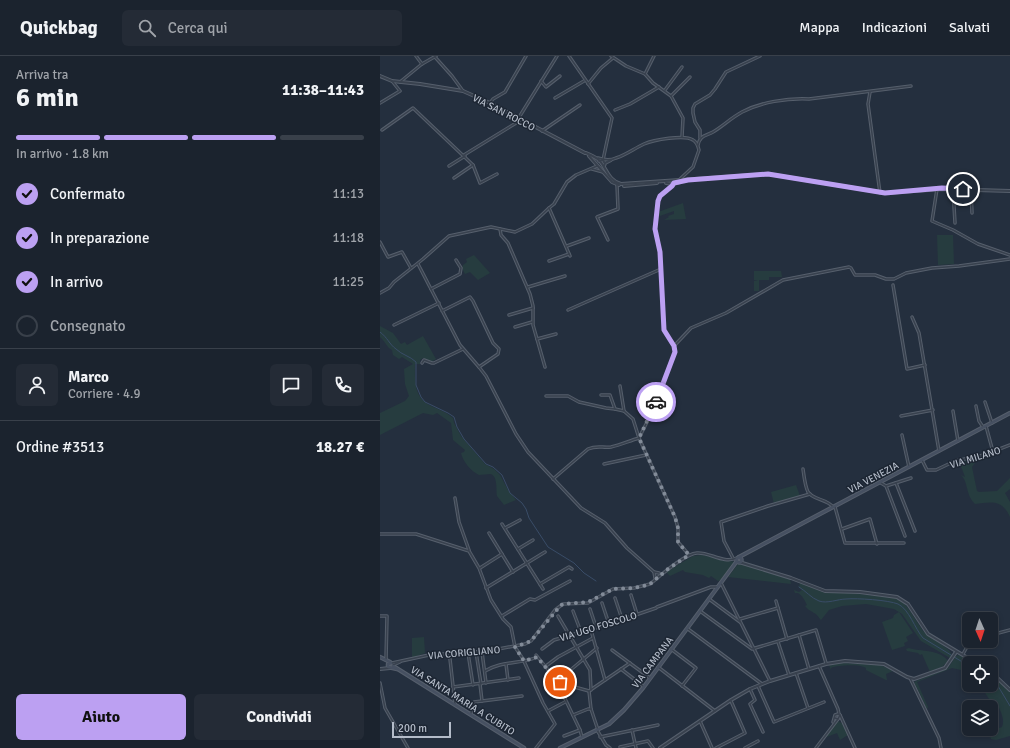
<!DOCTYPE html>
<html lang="it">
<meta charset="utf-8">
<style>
body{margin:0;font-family:Signika,sans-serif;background:#242b36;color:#f1f3f6;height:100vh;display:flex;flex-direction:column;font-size:15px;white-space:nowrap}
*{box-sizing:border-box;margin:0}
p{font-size:13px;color:#a0a4aa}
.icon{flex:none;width:22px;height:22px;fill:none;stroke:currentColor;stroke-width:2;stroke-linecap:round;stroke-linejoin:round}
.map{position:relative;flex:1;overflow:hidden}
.sheet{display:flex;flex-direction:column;background:#1b232e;width:380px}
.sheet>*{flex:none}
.needle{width:26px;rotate:177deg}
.buttons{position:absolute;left:582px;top:556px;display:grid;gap:8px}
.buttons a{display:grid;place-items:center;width:36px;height:36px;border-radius:6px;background:#1b232e;box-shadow:0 2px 6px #0003,0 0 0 1px #39404a;font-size:20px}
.scale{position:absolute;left:12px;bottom:10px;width:59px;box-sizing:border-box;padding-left:4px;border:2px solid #b4bcc9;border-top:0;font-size:11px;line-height:14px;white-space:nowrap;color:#b4bcc9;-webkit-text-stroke:3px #1d2633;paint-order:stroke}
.pin{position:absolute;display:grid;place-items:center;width:34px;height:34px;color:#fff;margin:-17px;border:2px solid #fff;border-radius:50%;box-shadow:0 1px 4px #0007}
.courier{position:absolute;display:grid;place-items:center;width:40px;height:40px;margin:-20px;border:3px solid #bca0f2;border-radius:50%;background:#fff;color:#222;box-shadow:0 1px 5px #0007}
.head em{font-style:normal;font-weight:800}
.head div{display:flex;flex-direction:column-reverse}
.head{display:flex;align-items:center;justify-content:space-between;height:68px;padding:0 16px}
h1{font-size:26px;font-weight:800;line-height:30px}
.bar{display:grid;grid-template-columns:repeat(4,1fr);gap:6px 4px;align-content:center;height:48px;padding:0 16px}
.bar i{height:5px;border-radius:3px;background:#39404a}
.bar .on{background:#bca0f2}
.bar p{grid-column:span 4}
.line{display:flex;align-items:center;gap:10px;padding:0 16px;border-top:1px solid #39404a}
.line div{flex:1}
.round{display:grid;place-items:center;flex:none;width:42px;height:42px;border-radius:6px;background:#242b36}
ol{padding:0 16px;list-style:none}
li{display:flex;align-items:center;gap:12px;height:44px}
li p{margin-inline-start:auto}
li .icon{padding:4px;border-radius:50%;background:#bca0f2;color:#111;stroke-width:4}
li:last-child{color:#a0a4aa}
li i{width:22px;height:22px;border:2px solid #39404a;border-radius:50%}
.button{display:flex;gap:8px;margin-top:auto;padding:8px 16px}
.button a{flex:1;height:46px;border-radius:6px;background:#bca0f2;color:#111;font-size:16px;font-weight:800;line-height:46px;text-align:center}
.button a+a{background:#242b36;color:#f1f3f6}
header{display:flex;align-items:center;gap:24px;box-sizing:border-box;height:56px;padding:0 20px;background:#1b232e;border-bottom:1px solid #39404a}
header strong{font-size:19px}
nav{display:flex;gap:22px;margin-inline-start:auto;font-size:14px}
.search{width:280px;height:36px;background:#242b36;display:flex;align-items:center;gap:10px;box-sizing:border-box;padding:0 14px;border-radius:6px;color:#a0a4aa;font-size:15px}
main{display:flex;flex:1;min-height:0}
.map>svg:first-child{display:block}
.green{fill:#263c3f}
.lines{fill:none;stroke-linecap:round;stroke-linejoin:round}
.stream{stroke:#394c67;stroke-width:1}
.minor-casing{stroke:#565f6c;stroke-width:3.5}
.tertiary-casing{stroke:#565f6c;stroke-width:4}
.secondary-casing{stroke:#565f6c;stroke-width:4.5}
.minor{stroke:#38414e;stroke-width:1.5}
.tertiary{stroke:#38414e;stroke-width:2}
.secondary{stroke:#465061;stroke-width:2.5}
.done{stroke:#828b98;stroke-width:4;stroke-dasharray:0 7.2}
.route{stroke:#bca0f2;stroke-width:5}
.labels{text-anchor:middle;stroke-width:3;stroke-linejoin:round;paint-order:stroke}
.street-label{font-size:10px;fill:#b4bcc9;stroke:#1d2633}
</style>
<header>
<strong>Quickbag</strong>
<div class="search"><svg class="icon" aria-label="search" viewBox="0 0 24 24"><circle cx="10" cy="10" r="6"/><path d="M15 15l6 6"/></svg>Cerca qui</div>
<nav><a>Mappa</a><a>Indicazioni</a><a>Salvati</a></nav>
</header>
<main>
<section class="sheet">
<div class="head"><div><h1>6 min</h1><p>Arriva tra</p></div><em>11:38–11:43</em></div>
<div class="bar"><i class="on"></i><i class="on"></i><i class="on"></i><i></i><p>In arrivo · 1.8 km</p></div>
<ol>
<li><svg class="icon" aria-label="check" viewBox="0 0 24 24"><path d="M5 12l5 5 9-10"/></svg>Confermato<p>11:13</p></li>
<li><svg class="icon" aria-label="check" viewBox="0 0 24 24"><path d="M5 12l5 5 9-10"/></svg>In preparazione<p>11:18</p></li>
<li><svg class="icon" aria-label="check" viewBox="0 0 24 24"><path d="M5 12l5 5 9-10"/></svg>In arrivo<p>11:25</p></li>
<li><i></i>Consegnato</li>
</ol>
<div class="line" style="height:72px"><a class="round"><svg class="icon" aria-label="person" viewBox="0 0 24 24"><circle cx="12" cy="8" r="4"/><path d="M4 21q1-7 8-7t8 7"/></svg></a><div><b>Marco</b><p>Corriere · 4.9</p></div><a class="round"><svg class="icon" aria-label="chat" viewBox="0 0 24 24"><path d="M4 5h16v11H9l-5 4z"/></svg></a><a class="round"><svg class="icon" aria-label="phone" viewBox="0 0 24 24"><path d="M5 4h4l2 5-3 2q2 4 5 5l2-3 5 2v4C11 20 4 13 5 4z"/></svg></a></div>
<div class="line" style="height:52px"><div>Ordine #3513</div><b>18.27 €</b></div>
<div class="button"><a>Aiuto</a><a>Condividi</a></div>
</section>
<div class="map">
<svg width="630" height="692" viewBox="0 0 630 692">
<rect width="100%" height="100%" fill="#242f3e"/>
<!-- green -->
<g class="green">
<polygon points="303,147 306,163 284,164 289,161 288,160 294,158 294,155 277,161 278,156"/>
<polygon points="557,179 573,179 574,208 558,209"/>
<polygon points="94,199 110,217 98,224 90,216 85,218 82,212 83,209 87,206 86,203"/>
<polygon points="374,215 401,215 402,221 389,221 389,224 379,224 379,235 374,235 374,225 378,224 374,224"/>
<path d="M0 270 13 277 21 288 25 286 27 289 43 280 56 303 51 306 43 302 40 304V308H35C35 324 33 341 51 350 58 353 66 356 73 362L74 367 81 380 105 408 114 413 120 419 128 434 136 444 124 449 117 440C116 434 118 419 110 418 107 418 102 419 99 419 91 415 83 406 81 397L84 396 85 394 73 384 71 367 57 357 53 359 43 357 0 379V357L25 345 29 340 25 328 24 313 33 308 22 301 19 303 13 299 12 294C7 292 5 285 0 281Z"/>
<path d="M595 402V407L592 411 597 435 599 436 617 435 630 422V433L625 437 630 446V461C622 443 611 446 595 448 585 438 589 427 581 419L585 421 582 413 577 405Z"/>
<polygon points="416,429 420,440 394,448 391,436"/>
<polygon points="322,499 355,506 341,524 338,525 331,520 329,522 323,519 305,516 303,514 290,520 286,516 313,500"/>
<polygon points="359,507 410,523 411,528 348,521"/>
<path d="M420 527 446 537H471L516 542 525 548 528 552 543 575 569 594 572 599 570 602 541 585 522 558 514 553 486 548 462 550 449 554 441 564C439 562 437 558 434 557 430 554 428 554 425 550L427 549C425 545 422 539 418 537H415L414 534 419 536 422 534 419 531Z"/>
<polygon points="519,556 533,577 526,581 528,585 524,587 525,590 512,594 502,566 513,562 514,559"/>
<polygon points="44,581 45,597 32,602 32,582"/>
<path d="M529 592C541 596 560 593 568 605L562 611 550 616 542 598 540 599 538 597 527 595 526 593Z"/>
<polygon points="579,599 593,607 589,607 589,618 581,614 572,612 537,626 548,651 547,653 534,626 568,612 576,600"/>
<path d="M462 607 501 609 513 615 506 618 507 624H506L486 614V612C479 608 459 609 451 612V614L449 609Z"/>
<path d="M611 618 630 636V680L616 684 611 683 609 678V675L622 671C625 664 621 656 618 650L613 649 600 629H611Z"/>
<polygon points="458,665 463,668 468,679 460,684 457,677 444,682"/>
</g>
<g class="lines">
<!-- stream -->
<g class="stream">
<path d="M0 276C8 282 9 288 16 293 22 299 30 300 36 306V329L41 341 45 346 68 357 74 361 77 371 84 383 106 408 113 411 122 419 130 437 142 447 146 453 149 462 168 491 194 507 204 517 216 525"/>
<path d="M419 531C426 535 431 542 439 545 447 548 458 543 466 543 477 542 508 544 518 548 529 553 535 573 543 582L589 610"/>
<polyline points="611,623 618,630 630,650"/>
</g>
<defs>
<g id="minor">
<polyline points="36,0 42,8"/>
<polyline points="189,0 232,62 223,104 219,105"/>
<polyline points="231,0 246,10 265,18 273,27 291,40 303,62 302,81"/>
<polyline points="55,1 72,20 83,35"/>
<polyline points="265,18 274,0"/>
<polyline points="161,25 166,31 180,20"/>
<polyline points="20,26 42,8 56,0"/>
<polyline points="208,28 221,12 233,2"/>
<polyline points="285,34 302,11"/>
<polyline points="490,36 488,48 500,137"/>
<polyline points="291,40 310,21"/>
<polyline points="175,42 204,25"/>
<polyline points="0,47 20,35 12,25"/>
<polyline points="110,47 113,43 125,36 146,0"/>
<polyline points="235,54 250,48 279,31"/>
<polyline points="138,63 177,0"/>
<polyline points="2,74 33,52 93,109 100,127 117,118"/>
<polyline points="162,75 200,49"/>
<polyline points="320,82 320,74 315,66 313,57 313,52 315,48 330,39 335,33 346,16 380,0"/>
<path d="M318 89C320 79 326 80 333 76 343 70 351 62 362 56 381 46 407 42 429 43L531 30"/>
<polyline points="84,99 141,64"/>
<path d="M218 102C224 104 230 105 236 102 246 99 255 92 264 88 273 84 305 78 313 84 317 86 318 90 319 94L313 111 300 123"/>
<polyline points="69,110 85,100"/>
<polyline points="212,113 223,116"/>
<polyline points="74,122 93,109"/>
<polyline points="294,128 280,140 278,145 275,173 280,196 284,274 294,290 295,296 274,352 259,382 295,461 298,472 298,486 309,499"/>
<polyline points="557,133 552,165 573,174 598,188 630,199"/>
<polyline points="573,133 575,167"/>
<polyline points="591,133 592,157"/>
<polyline points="169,152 190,200"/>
<polyline points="120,173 121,179 128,187 150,238 153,250 153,269 165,311"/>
<polyline points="228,184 217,161 238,153 237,129"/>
<polyline points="0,186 8,201 22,196 31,212"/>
<polyline points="187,190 209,182"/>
<polyline points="169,205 189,198"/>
<polyline points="38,208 80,289 99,311 118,298 119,293 113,287 93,245 90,241 62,255"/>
<polyline points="513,229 527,313 545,309"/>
<polyline points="148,231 185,220"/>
<polyline points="51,233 80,218 81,212 76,204"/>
<polyline points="0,237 9,232 14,226 43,203 69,180 111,171 135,176 152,168 169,152 174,148 187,126 196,119 217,110"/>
<polyline points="188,254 281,213"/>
<polyline points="129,259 153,252"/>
<polyline points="532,261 539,277 559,395"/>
<polyline points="14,269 59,247"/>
<polyline points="135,271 152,266"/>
<polyline points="157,283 176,278"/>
<polyline points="294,290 311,272 346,257 403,224 469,211 471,212 475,219 495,219 506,223 514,223 526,217 552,212 579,210 630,203"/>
<polyline points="42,307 44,304 52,307 54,307 83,293"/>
<polyline points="99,311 106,320 136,378 148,396 201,452 225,467 247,492 274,516 279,517"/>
<polyline points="221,339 230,339 235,353 244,355"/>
<polyline points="166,340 188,340 199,346 226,352 235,353"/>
<polyline points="605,346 612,367"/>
<polyline points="596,350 599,365 603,371"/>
<polyline points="573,355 578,385"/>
<polyline points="521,360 553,354"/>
<polyline points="606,370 613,396"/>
<polyline points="522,379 529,411"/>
<polyline points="542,404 547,414 556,414 575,405 604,399 630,389"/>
<polyline points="224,408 266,399"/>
<path d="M423 413C424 420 425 430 428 436 433 444 447 443 453 451"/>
<path d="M173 423 208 393C217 389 222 392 231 391 240 389 249 385 259 382L253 363 244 355 240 330"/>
<polyline points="501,427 506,430 531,422"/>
<polyline points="516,427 535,475"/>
<polyline points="506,430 525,480"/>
<polyline points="75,442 79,466 89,494"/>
<polyline points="455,451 465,487 524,487"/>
<polyline points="122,468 163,533"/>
<polyline points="125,472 140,464"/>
<polyline points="462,473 490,463 497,488"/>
<polyline points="109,477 133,516"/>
<polyline points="0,478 36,478 89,495 99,512 111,544 123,563 131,571 135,591 143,603 163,647 175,668 156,692"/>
<polyline points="138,493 153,484"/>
<polyline points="353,502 344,485 341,466 388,450 430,438"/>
<polyline points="100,512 122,498"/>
<polyline points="274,516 275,522"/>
<polyline points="341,527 390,625"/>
<polyline points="160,528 189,511 192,513"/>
<polyline points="106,532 165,496"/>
<polyline points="251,539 257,558"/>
<polyline points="235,542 242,563"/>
<polyline points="329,543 360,566"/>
<polyline points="396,545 407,583"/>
<polyline points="222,547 229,568"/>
<polyline points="277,551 331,531 338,531"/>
<polyline points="210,553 216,571"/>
<polyline points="193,555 201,576"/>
<polyline points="320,555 372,593 436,574 446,607"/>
<polyline points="0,560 7,560 6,604"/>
<polyline points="122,560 150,543 155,544 190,525"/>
<polyline points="178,560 210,614 211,634"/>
<polyline points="360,563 398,552"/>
<polyline points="308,573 382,628"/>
<polyline points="211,574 225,624"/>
<polyline points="419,579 429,613"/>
<polyline points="611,579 630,574"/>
<polyline points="398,586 409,619"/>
<polyline points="162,593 174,584 229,568 276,552"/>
<polyline points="291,593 316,612 302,630"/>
<polyline points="232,594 270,622"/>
<polyline points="96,596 101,628"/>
<polyline points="102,596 106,627"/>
<polyline points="88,597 93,629"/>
<polyline points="583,598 588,589 593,585"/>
<polyline points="156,599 178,626"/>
<polyline points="70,603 75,648"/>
<path d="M12 607 49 599 108 595 145 588 151 585 175 554 183 548 208 547 233 533 254 532 270 528C280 520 304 498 317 497 330 496 343 508 357 502"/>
<polyline points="126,608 128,624"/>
<polyline points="13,609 20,606"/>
<polyline points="166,610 178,601 213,582"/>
<polyline points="439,610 458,653 459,658"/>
<polyline points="278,611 335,655"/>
<polyline points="241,613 263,630"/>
<path d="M105 615C123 604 139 609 157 601"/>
<polyline points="416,617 428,652"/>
<polyline points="530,622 559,682 561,692"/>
<polyline points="180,626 180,627 178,628 178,626 180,626 182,621 217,592"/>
<polyline points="0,627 5,652 28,692"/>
<polyline points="180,627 209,635"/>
<polyline points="100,628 102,645"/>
<polyline points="178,628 200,674 184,680"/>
<polyline points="378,630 394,666 444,646"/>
<polyline points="73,631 139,622"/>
<polyline points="370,633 375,644 370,648 383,676"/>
<polyline points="209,635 250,607"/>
<polyline points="209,635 211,653"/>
<polyline points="168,655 185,646"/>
<polyline points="91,657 94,646 142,640"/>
<polyline points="193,659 208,653 211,653 218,674"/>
<polyline points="460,659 475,692"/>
<polyline points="320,665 332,692"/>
<polyline points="453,666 455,659 458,658 460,659 458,663 455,662"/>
<polyline points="200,674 202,681"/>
<polyline points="217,674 226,689 230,692"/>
<polyline points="252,674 256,692"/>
<polyline points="220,681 278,669"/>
<polyline points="240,691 268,685 273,692"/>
<polyline points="336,692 365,677 351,645"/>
<polyline points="365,692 378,685"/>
<polyline points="436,692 458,663"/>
</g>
<g id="tertiary">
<polyline points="0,20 12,25 40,28 83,35 110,47 205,97"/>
<path d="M206 97C211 99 216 101 220 105 227 114 229 125 241 128L388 118 505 137 563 133 630 135"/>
<polyline points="209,100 232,126 239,129"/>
<polyline points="223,104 224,106"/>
<polyline points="224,110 225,107 231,104"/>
<polyline points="286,127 293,128 300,126"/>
<polyline points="244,130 277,127"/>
<polyline points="359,506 411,522 445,535 480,536 517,541 528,548 548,578 596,607"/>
<polyline points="0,613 10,612"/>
<polyline points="611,616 630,634"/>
<polyline points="280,692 351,644 370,633 390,625 446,608 465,605 504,608 527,621 534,623 565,612 576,596"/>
</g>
<g id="secondary">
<polyline points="359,501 630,357"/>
<circle cx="359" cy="504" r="2.5"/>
<polyline points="0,601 10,606"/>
<polyline points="11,607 8,608 8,611 17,613"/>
<polyline points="13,610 144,692"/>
<polyline points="180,692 229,668 244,654 263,632 357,505"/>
</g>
</defs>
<!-- minor casing -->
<use href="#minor" class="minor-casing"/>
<!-- tertiary casing -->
<use href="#tertiary" class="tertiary-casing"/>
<!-- secondary casing -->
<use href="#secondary" class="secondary-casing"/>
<!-- minor -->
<use href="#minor" class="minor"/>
<!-- tertiary -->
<use href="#tertiary" class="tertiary"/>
<!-- secondary -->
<use href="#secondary" class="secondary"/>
</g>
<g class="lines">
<!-- done -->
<polyline class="done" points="180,626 178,626 157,601 144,605 135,591 151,585 180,550 183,548 208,546 233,533 254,532 264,530 270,528 288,513 309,499 298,486 298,472 295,461 259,382 276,346"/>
<!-- route -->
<polyline class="route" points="276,346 295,296 294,290 284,274 280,196 275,173 278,145 280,140 292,130 294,127 308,124 388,118 505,137 562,132 583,133"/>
</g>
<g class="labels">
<!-- street labels -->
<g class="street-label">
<text transform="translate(124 56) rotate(27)" y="4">VIA SAN ROCCO</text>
<text transform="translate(595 401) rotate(-17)" y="4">VIA MILANO</text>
<text transform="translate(493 421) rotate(-28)" y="4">VIA VENEZIA</text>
<text transform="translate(218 570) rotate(-17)" y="4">VIA UGO FOSCOLO</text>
<text transform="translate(84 596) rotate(-5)" y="4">VIA CORIGLIANO</text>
<text transform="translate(272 606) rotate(-53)" y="4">VIA CAMPANA</text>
<text transform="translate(83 644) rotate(32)" y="4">VIA SANTA MARIA A CUBITO</text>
</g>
</g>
</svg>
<div class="buttons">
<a><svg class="needle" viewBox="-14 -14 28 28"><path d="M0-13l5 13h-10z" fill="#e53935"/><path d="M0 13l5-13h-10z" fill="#a0a4aa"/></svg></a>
<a><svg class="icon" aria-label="locate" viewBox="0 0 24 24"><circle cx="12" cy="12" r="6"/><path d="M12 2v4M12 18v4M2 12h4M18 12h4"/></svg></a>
<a><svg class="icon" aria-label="layers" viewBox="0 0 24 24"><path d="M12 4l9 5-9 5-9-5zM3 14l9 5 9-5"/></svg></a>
</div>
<div class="scale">200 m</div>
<div class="pin" style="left:180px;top:626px;background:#ea580c"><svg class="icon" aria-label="bag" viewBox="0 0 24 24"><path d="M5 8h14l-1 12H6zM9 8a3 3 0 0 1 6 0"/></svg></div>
<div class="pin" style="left:583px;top:133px;background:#1f2937"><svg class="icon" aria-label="home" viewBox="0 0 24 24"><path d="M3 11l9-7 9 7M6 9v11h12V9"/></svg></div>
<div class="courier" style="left:276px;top:346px"><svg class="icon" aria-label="car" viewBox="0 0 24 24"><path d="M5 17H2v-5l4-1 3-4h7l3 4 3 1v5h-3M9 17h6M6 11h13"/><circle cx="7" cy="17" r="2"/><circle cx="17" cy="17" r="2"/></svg></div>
</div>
</main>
